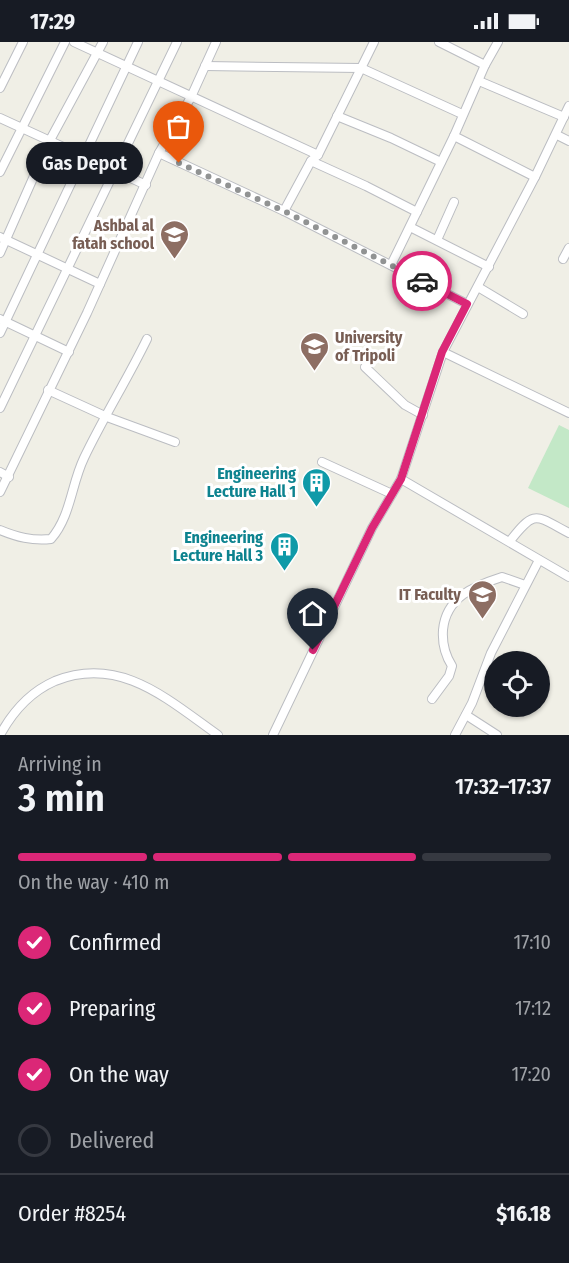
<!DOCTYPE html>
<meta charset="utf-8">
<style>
body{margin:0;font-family:"Fira Sans Condensed",sans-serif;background:#20242c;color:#f1f3f6;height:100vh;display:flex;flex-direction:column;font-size:22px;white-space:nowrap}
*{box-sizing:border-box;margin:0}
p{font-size:20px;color:#9ea1a6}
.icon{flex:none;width:33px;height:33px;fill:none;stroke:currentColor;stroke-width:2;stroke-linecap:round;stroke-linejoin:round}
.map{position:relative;height:693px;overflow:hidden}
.panel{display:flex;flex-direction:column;background:#171b24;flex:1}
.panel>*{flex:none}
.controls{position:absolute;left:484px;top:609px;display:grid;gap:12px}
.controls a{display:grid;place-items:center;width:66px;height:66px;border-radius:50%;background:#171b24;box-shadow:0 2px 4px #0004;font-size:30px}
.pin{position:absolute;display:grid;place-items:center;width:51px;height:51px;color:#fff;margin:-62px -26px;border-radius:50% 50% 50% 0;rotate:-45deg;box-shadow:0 0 6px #0007}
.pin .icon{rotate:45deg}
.courier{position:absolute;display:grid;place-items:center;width:60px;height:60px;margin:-30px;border:4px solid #db2777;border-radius:50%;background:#fff;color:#222;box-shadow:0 2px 8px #0007}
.bubble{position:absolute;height:42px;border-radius:21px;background:#171b24;box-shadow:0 2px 4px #0004;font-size:20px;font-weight:600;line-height:42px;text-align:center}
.summary em{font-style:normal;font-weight:600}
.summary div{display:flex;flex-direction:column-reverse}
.summary{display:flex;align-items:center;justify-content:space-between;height:102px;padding:0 18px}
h1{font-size:39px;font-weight:600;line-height:45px}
.bar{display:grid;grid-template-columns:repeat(4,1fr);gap:9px 6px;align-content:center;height:72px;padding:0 18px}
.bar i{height:8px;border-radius:4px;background:#363941}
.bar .on{background:#db2777}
.bar p{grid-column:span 4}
.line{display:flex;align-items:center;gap:15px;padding:0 18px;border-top:2px solid #363941}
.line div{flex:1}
ol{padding:0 18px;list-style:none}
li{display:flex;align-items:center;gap:18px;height:66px}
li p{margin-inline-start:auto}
li .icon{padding:6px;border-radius:50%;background:#db2777;color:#fff;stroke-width:4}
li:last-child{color:#9ea1a6}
li i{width:33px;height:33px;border:3px solid #363941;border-radius:50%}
.status{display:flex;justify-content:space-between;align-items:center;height:42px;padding:0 30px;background:#171b24;direction:ltr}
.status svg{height:16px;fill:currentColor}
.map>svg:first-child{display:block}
.green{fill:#c3e8c7}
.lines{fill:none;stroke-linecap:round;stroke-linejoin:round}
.minor-casing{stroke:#bbbdc2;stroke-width:10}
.minor{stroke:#fff;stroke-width:8}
.done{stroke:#919393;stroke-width:6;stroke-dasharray:0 10.8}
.route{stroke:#db2777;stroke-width:8}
.labels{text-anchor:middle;stroke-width:6;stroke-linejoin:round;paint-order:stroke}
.education-label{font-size:16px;font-weight:bold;fill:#785e54;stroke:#fff;text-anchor:end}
.culture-label{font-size:16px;font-weight:bold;fill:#0d838f;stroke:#fff;text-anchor:end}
</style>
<div class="status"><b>17:29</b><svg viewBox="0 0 49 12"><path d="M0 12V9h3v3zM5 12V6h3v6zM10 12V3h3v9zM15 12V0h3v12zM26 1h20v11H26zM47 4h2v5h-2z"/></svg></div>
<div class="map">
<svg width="569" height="693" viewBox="0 0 569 693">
<rect width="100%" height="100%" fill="#f0efe6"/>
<!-- green -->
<polygon class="green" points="559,383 569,388 569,466 528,446"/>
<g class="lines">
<defs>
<g id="minor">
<polyline points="74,0 318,113"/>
<polyline points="439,0 485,23"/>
<polyline points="205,24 361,26 462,72"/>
<polyline points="479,39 564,75"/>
<polyline points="0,46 23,0"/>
<polyline points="337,74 391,96 441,120"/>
<polyline points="0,76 146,143"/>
<polyline points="557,93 569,99"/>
<polyline points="454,94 535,135"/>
<polyline points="159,111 284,169 467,262"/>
<polyline points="311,119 366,144 417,170"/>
<polyline points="0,130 65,0"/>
<polyline points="284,169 311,119 318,113 374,0"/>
<polyline points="410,185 489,225"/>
<polyline points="0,195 100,242"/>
<polyline points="437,198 454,160"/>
<polyline points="0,211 49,100 103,0"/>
<polyline points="563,217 569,206"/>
<polyline points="391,223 454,94 485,23 498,0"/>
<polyline points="478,245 523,272"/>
<polyline points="0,277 69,310"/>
<polyline points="0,291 138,0"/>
<polyline points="443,310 569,371"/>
<polyline points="365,325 405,363 423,373"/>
<polyline points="48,348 107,375 175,400"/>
<polyline points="0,366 177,0"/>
<polyline points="322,420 392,452"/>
<polyline points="0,430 9,435"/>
<polyline points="401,437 569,535"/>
<polyline points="0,450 87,271 159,111 191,55 216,0"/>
<path d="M0 488C17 495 32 499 51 497 71 474 71 443 84 416 103 376 127 338 147 297"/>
<path d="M510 499C535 467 535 473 569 491"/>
<path d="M432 657 449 634 452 624C445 613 442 602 443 588 446 555 474 544 502 535L525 543"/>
<polyline points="466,673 497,693"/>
<path d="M0 693C13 669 30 650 55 639 120 613 167 657 218 693"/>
<polyline points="273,693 372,486 401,437 443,310 535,135 569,64"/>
<polyline points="455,693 472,661 491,611 539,518"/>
</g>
</defs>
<!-- minor casing -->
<use href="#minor" class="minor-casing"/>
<!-- minor -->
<use href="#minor" class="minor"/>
</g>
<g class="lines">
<!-- done -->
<polyline class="done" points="179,121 284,169 422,239"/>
<!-- route -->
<polyline class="route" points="313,608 372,486 401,437 442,310 467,262 422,239"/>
</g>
<!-- icons -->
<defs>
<symbol id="school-pin" viewBox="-11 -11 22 30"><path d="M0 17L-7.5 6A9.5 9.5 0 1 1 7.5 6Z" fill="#8d6e63" stroke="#fff"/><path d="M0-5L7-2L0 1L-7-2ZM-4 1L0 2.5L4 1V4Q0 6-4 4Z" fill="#fff"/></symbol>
<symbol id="university-pin" viewBox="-11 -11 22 30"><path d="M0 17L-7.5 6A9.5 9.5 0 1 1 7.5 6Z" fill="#8d6e63" stroke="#fff"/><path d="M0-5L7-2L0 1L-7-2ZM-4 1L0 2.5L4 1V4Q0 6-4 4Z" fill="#fff"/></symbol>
<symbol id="building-pin" viewBox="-11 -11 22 30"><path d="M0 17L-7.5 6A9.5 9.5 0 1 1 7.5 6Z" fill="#0f9aa8" stroke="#fff"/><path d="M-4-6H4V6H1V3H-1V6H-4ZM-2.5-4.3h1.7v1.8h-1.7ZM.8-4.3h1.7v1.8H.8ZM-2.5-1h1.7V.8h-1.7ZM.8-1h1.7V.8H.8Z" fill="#fff"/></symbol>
</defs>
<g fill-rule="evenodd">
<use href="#school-pin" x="158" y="176" width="33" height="45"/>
<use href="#university-pin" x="298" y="288" width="33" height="45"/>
<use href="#building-pin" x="300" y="424" width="33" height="45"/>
<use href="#building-pin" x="268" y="488" width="33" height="45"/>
<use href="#university-pin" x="466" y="536" width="33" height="45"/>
</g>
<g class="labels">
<!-- education labels -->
<g class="education-label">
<text x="154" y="189">Ashbal al<tspan x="154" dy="18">fatah school</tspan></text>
<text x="335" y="301" text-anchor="start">University<tspan x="335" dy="18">of Tripoli</tspan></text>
<text x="461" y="558">IT Faculty</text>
</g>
<!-- culture labels -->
<g class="culture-label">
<text x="296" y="437">Engineering<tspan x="296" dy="18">Lecture Hall 1</tspan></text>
<text x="263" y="501">Engineering<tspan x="263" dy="18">Lecture Hall 3</tspan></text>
</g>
</g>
</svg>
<div class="controls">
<a><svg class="icon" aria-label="locate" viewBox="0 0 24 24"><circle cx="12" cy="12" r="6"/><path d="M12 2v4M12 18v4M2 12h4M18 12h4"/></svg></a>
</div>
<div class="pin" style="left:179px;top:121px;background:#ea580c"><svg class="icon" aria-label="bag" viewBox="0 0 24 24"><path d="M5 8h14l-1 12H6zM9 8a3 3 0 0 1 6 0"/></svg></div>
<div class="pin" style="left:313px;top:608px;background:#1f2937"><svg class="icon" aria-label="home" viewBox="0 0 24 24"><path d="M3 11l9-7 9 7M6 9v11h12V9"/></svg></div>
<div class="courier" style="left:422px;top:239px"><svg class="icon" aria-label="car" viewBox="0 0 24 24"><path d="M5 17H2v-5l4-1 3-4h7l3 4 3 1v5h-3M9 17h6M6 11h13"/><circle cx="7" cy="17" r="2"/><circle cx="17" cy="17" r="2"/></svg></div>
<div class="bubble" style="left:26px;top:100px;width:117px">Gas Depot</div>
</div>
<section class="panel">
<div class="summary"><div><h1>3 min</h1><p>Arriving in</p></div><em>17:32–17:37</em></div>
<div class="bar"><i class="on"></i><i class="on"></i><i class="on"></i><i></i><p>On the way · 410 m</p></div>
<ol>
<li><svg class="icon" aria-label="check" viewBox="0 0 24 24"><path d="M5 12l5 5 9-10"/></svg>Confirmed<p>17:10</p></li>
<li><svg class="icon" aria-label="check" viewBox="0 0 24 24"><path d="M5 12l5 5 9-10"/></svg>Preparing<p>17:12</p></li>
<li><svg class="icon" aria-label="check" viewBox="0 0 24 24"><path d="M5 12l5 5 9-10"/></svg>On the way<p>17:20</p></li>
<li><i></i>Delivered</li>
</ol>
<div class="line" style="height:78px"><div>Order #8254</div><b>$16.18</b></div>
</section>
